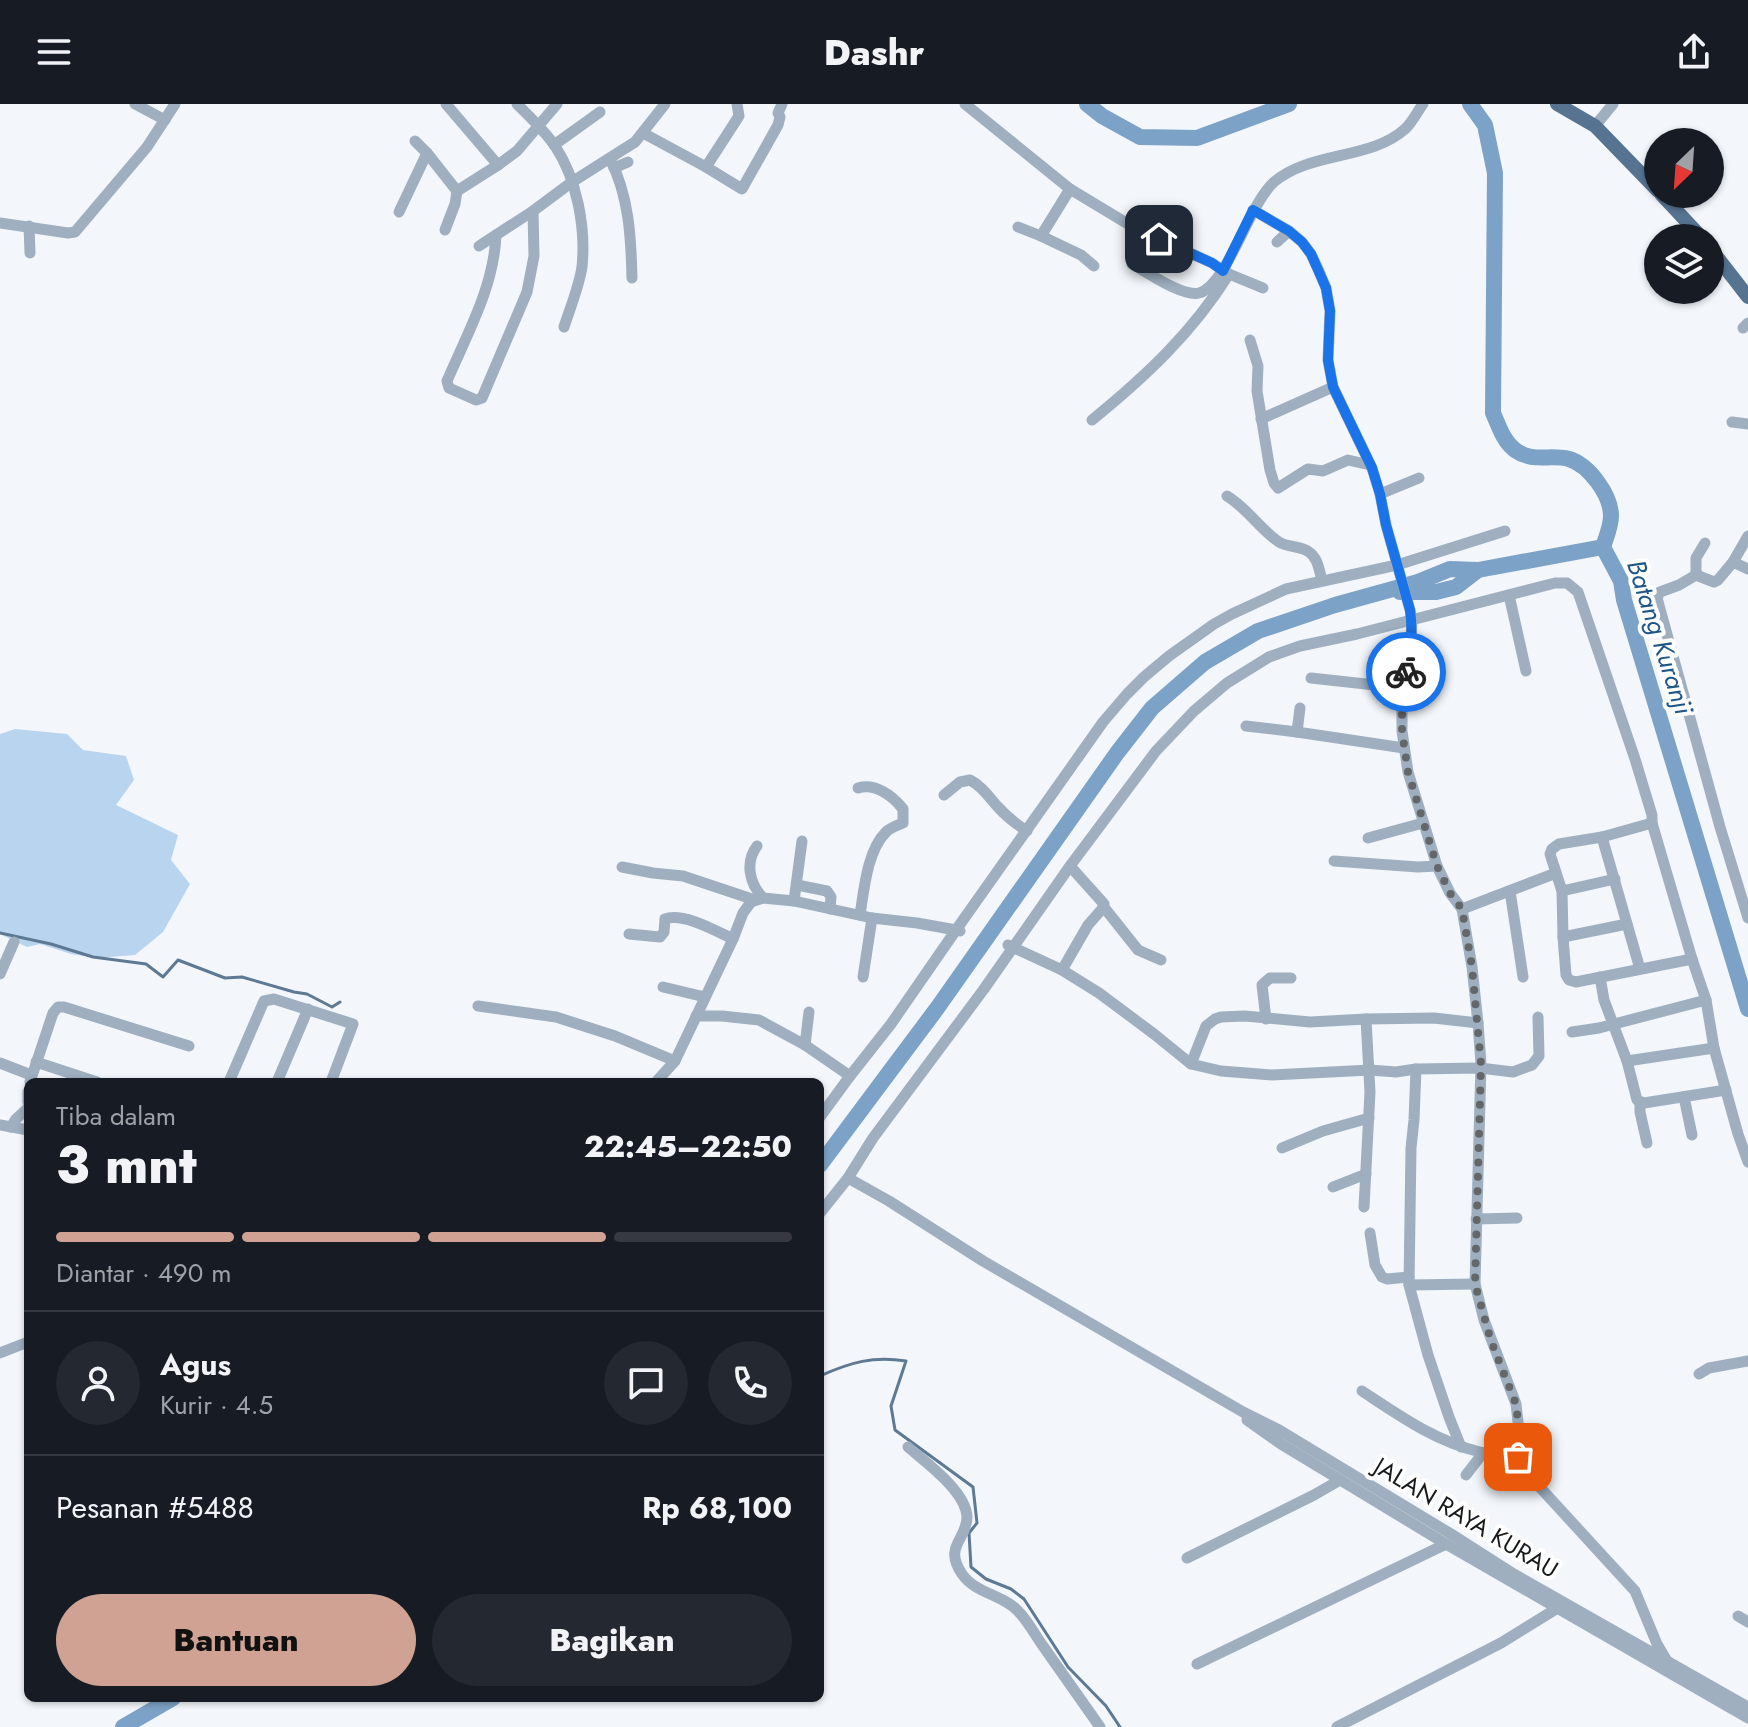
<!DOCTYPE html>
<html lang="id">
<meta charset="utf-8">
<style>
body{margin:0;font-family:Jost,sans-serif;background:#242831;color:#f1f3f6;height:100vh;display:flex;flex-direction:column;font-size:30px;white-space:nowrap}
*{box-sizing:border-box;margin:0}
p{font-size:26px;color:#9ea1a6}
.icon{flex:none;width:44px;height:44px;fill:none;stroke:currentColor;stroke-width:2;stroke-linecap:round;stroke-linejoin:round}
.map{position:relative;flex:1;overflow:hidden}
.panel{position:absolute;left:24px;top:974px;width:800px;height:624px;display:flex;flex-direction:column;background:#171b24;border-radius:12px;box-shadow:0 2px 6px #0004}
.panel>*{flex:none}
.needle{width:52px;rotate:205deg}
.fabs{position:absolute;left:1644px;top:24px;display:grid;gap:16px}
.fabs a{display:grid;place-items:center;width:80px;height:80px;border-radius:50%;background:#171b24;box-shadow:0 2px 6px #0004;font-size:40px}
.pin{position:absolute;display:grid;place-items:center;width:68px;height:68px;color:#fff;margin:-34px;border-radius:16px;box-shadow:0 4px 12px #0006}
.courier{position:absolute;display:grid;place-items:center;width:80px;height:80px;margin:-40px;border:6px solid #1a73e8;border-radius:50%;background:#fff;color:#222;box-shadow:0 2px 10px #0007}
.headline em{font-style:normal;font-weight:800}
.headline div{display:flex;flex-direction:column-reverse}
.headline{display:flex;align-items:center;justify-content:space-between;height:136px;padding:0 32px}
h1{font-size:52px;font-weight:800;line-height:60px}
.bar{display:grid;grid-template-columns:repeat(4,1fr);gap:12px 8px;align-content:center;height:96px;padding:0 32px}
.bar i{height:10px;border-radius:6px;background:#363941}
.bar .on{background:#cfa293}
.bar p{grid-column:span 4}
.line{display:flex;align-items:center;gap:20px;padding:0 32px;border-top:2px solid #363941}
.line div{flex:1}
.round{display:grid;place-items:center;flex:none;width:84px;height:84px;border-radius:42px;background:#242831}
.action{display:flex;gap:16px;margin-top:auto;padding:16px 32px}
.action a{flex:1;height:92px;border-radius:48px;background:#cfa293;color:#111;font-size:32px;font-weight:800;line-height:92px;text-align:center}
.action a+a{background:#242831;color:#f1f3f6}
header{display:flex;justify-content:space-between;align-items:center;height:104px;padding:0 32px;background:#171b24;font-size:36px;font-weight:800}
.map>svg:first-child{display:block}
.green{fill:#b9d4ef}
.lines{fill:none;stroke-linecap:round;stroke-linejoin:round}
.stream{stroke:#5e7993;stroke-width:3}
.river{stroke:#7da2c7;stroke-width:16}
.minor{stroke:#9fafc0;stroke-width:11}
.major{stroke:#567492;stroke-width:14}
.done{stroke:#646769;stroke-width:8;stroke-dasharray:0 14.4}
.route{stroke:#1a73e8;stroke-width:10}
.labels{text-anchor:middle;stroke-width:8;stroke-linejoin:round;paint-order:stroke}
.street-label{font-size:24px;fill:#17191a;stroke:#fff}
.water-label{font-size:26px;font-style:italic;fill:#1e5686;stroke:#fff}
</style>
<header><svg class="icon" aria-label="menu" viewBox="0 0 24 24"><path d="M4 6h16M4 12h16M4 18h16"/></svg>Dashr<svg class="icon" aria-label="share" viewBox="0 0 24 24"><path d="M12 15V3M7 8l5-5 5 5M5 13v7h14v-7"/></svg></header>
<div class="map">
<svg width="1748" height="1623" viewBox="0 0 1748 1623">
<rect width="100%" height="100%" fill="#f3f7fb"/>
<!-- green -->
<polygon class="green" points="15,625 67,630 83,646 126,652 134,676 116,701 178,731 171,756 190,780 163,828 135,851 97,854 71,850 40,840 27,843 0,830 0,630"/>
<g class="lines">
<!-- stream -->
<g class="stream">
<polyline points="0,829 51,840 93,853 146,860 163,873 178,856 225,874 242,873 294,888 307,890 332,903 340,898"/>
<path d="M820 1272C851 1258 873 1252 906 1257L891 1302 895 1326 973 1383 977 1419 969 1429 971 1463 986 1475 1011 1485 1024 1495 1068 1563 1106 1602 1120 1623"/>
</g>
<!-- river -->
<g class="river">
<polyline points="1087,0 1102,12 1140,33 1197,34 1289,0"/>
<path d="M1470 0 1485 21 1495 69 1493 309C1499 322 1503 337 1515 346 1533 359 1550 350 1569 355 1589 361 1611 391 1611 412 1611 422 1606 434 1603 443L1621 477 1624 496 1748 905"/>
<polyline points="1400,488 1436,488 1456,483 1478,466"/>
<polyline points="820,1061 938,903 1117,649 1152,604 1205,558 1258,527 1335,501 1418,478 1450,465 1478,466 1603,443"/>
<polyline points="123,1623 173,1594"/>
</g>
<!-- minor -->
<g class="minor">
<polyline points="135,0 165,16"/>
<polyline points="446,0 498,61"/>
<path d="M517 0C530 13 544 26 555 42 577 75 586 124 582 163 579 183 570 204 564 223"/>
<path d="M965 0 1070 85 1133 123 1212 159 1229 170C1192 229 1146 272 1092 316"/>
<polyline points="1595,22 1613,0"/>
<polyline points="643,29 706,63 739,12 737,0"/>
<polyline points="415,37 427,49 457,87 498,61 517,47 557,0"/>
<polyline points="554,41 600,8"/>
<path d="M610 55C629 92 631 133 632 174"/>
<polyline points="706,63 742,85 778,21 780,13 778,9 782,0"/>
<polyline points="614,64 628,58"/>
<polyline points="1070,85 1041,132 1081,151 1094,162"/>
<polyline points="1253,106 1289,127 1302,138 1311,150 1319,167 1326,184 1330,207 1328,256 1333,283 1372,364 1380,390 1386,421 1410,506 1412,516 1410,551 1402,584 1402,627 1408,668 1437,762 1450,789 1462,805 1472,863 1478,919 1481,960 1475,1180 1484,1216 1516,1300 1519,1327 1518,1353 1525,1367 1635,1487 1657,1540 1667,1557"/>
<polyline points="399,108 427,49"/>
<polyline points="0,119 68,129 75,128 147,43 175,0"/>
<polyline points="29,122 30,149"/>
<polyline points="1018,123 1041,132"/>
<polyline points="445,126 455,100 457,87"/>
<path d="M496 131C494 183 467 230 447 277L449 284 476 296 482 294 527 188 534 152 533 107"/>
<polyline points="1277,138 1289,127"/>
<polyline points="479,142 533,107 572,78 635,38 665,0"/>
<path d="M1132 160C1147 168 1182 193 1199 189 1227 182 1248 101 1274 78 1310 47 1371 56 1405 25 1412 19 1417 8 1423 0"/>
<polyline points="1229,170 1263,184"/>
<polyline points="1743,224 1748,219"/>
<polyline points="1250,236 1258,262 1257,287 1270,366 1274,379 1278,384 1308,365 1323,367 1348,356 1370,361"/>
<polyline points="1261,315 1333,283"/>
<polyline points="1732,318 1748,320"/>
<polyline points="1380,390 1419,374"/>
<path d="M1227 392C1247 404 1260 425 1279 438 1288 444 1300 441 1309 448 1318 454 1319 466 1322 476"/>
<polyline points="1733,458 1748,432"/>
<polyline points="1696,471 1679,481 1660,488 1657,494 1720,723 1748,814"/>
<polyline points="1696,471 1714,478 1718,476 1733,458 1748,465"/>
<polyline points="1696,471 1696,454 1705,439"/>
<polyline points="1509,491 1526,567"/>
<polyline points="1311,574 1402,584"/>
<polyline points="1300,604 1297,628 1404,644"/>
<polyline points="1246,622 1297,628"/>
<path d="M858 684C875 679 892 691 903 705V719C898 721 890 724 886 728 867 747 864 786 860 811"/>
<path d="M944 691 960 678 970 676C982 682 989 693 997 702 1006 712 1016 720 1027 727"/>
<polyline points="1652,719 1602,733 1559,740 1552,745 1550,750 1562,787 1563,833 1566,871 1569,876 1576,878 1692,855"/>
<polyline points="1602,733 1640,865"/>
<polyline points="1368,734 1423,719"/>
<path d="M757 742C745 758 749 779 763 794"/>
<polyline points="1334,757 1418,763 1437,762"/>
<polyline points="622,763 653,769 683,772 755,796"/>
<polyline points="797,781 827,787 831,793 830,805"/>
<polyline points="1510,787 1523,873"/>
<polyline points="1562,787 1615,775"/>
<polyline points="794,797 802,737"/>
<polyline points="1103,802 1138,846 1161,856"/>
<polyline points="1462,805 1556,769"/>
<path d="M629 830 660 833 664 828 665 815C683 808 716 827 733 835"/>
<polyline points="1563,833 1627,820"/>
<polyline points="1008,841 1062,866 1099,889 1154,930 1191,960 1221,967 1272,971 1370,966 1396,968 1416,965 1480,964 1513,968 1532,961 1539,952 1538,913"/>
<polyline points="1062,866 1088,821 1102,805 1104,800 1070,762"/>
<polyline points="0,870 14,838"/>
<polyline points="863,873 872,814"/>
<polyline points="1600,873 1604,896 1627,957 1637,996 1644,999 1726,986"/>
<polyline points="663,883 705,893"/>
<polyline points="478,902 556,913 615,932 675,957"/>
<polyline points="696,912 722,912 759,916 805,941 850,972 891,920 956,826 960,827"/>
<polyline points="1266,915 1262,881 1270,874 1291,874"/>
<polyline points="1572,928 1599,924 1706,896"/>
<polyline points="805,941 809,908"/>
<polyline points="1627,957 1714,944"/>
<polyline points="36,958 97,978"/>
<polyline points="0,959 31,971"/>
<polyline points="1191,960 1206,922 1215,915 1221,913 1245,912 1310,918 1366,915 1434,914 1478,919"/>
<polyline points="1416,965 1414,1016 1411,1044 1409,1181 1428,1251 1449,1313 1461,1343"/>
<polyline points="30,978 53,909 58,903 64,903 189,942"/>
<polyline points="229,978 264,897 274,895 353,920 331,978"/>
<polyline points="277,978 308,905"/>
<polyline points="656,978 675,957 733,835 743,809 751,798 763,794 794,797 872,814 917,819 956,826 1103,618 1127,590 1144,573 1169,552 1214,520 1232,510 1286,485 1397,461 1505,427"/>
<polyline points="28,988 28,998"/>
<polyline points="1684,993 1692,1031"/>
<polyline points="1640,998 1640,1008 1647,1039"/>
<polyline points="820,1013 850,972"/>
<polyline points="0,1021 28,1026"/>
<polyline points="11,1023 16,1015 28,1004"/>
<polyline points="1282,1044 1323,1027 1369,1014"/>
<polyline points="848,1074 889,1097 983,1157 1243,1308 1279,1326 1451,1430 1512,1469 1748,1603"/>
<polyline points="1333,1083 1366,1070"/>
<polyline points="1364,1103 1370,988 1366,915"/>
<polyline points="820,1109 848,1074 873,1034 984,885 1070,762 1156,647 1194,607 1227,579 1269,553 1300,542 1357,530 1555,479 1567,479 1578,488 1635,655 1652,711 1652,719 1692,855 1706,896 1714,944 1738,1030 1748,1058"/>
<polyline points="1476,1115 1517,1114"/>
<polyline points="1370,1129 1375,1161 1382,1173 1387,1175 1409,1173"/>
<polyline points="1409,1181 1475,1180"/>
<polyline points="0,1249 28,1238"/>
<polyline points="1699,1270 1709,1264 1748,1257"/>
<path d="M1362 1287C1400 1312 1435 1337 1480 1348 1492 1351 1505 1351 1518 1353"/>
<polyline points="1247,1316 1281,1340 1446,1440 1748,1614"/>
<path d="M908 1343C925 1358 966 1387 967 1413 967 1436 943 1442 962 1470 976 1490 1002 1490 1018 1507 1028 1517 1035 1531 1043 1542 1062 1569 1081 1596 1100 1623"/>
<polyline points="1466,1371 1483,1349"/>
<polyline points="1187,1454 1314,1391 1340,1376"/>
<polyline points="1738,1512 1748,1518"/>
<polyline points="1197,1560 1446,1440"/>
<polyline points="1337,1623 1501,1539 1556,1505"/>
</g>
<!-- major -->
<g class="major">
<polyline points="1557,0 1595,22 1658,87"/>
<polyline points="1661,90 1702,134"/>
<polyline points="1710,144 1748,193"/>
</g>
</g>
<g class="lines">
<!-- done -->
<polyline class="done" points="1406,568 1402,584 1402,627 1408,668 1437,762 1450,789 1462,805 1472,863 1481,960 1475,1180 1491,1237 1516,1300 1519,1327 1518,1353"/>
<!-- route -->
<path class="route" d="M1159 135 1212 159 1223 167 1253 106 1289 127 1302 138 1311 150 1326 184 1330 207 1328 256 1333 283 1372 364 1380 390 1386 421 1410 506C1413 527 1411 548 1406 568"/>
</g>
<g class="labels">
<!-- street labels -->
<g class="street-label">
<text transform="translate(1466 1414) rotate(31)" y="8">JALAN RAYA KURAU</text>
</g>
<!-- water labels -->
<g class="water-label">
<text transform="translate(1660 533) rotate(72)" y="9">Batang Kuranji</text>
</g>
</g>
</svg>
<div class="fabs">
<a><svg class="needle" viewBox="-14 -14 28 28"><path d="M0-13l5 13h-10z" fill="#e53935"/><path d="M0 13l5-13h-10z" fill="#9ea1a6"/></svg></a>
<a><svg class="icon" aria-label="layers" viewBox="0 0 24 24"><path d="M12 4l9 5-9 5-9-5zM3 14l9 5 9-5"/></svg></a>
</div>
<div class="pin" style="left:1518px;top:1353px;background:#ea580c"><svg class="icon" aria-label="bag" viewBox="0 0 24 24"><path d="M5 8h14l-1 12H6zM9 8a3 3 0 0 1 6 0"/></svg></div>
<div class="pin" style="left:1159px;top:135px;background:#1f2937"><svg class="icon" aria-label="home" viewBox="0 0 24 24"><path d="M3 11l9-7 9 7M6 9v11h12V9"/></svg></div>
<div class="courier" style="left:1406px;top:568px"><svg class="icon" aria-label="bike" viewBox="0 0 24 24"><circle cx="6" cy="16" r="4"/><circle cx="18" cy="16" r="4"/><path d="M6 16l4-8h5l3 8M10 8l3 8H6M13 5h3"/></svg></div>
<section class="panel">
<div class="headline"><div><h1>3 mnt</h1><p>Tiba dalam</p></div><em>22:45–22:50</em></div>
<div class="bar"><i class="on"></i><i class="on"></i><i class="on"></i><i></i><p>Diantar · 490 m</p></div>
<div class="line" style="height:144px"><a class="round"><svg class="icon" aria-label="person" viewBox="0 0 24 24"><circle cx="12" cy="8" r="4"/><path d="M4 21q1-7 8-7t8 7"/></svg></a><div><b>Agus</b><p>Kurir · 4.5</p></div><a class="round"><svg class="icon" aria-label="chat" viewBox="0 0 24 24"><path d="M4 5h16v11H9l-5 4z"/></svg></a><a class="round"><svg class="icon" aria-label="phone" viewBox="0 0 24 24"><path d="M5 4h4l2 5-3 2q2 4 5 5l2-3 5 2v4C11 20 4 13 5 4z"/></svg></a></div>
<div class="line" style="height:104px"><div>Pesanan #5488</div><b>Rp 68,100</b></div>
<div class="action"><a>Bantuan</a><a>Bagikan</a></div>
</section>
</div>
